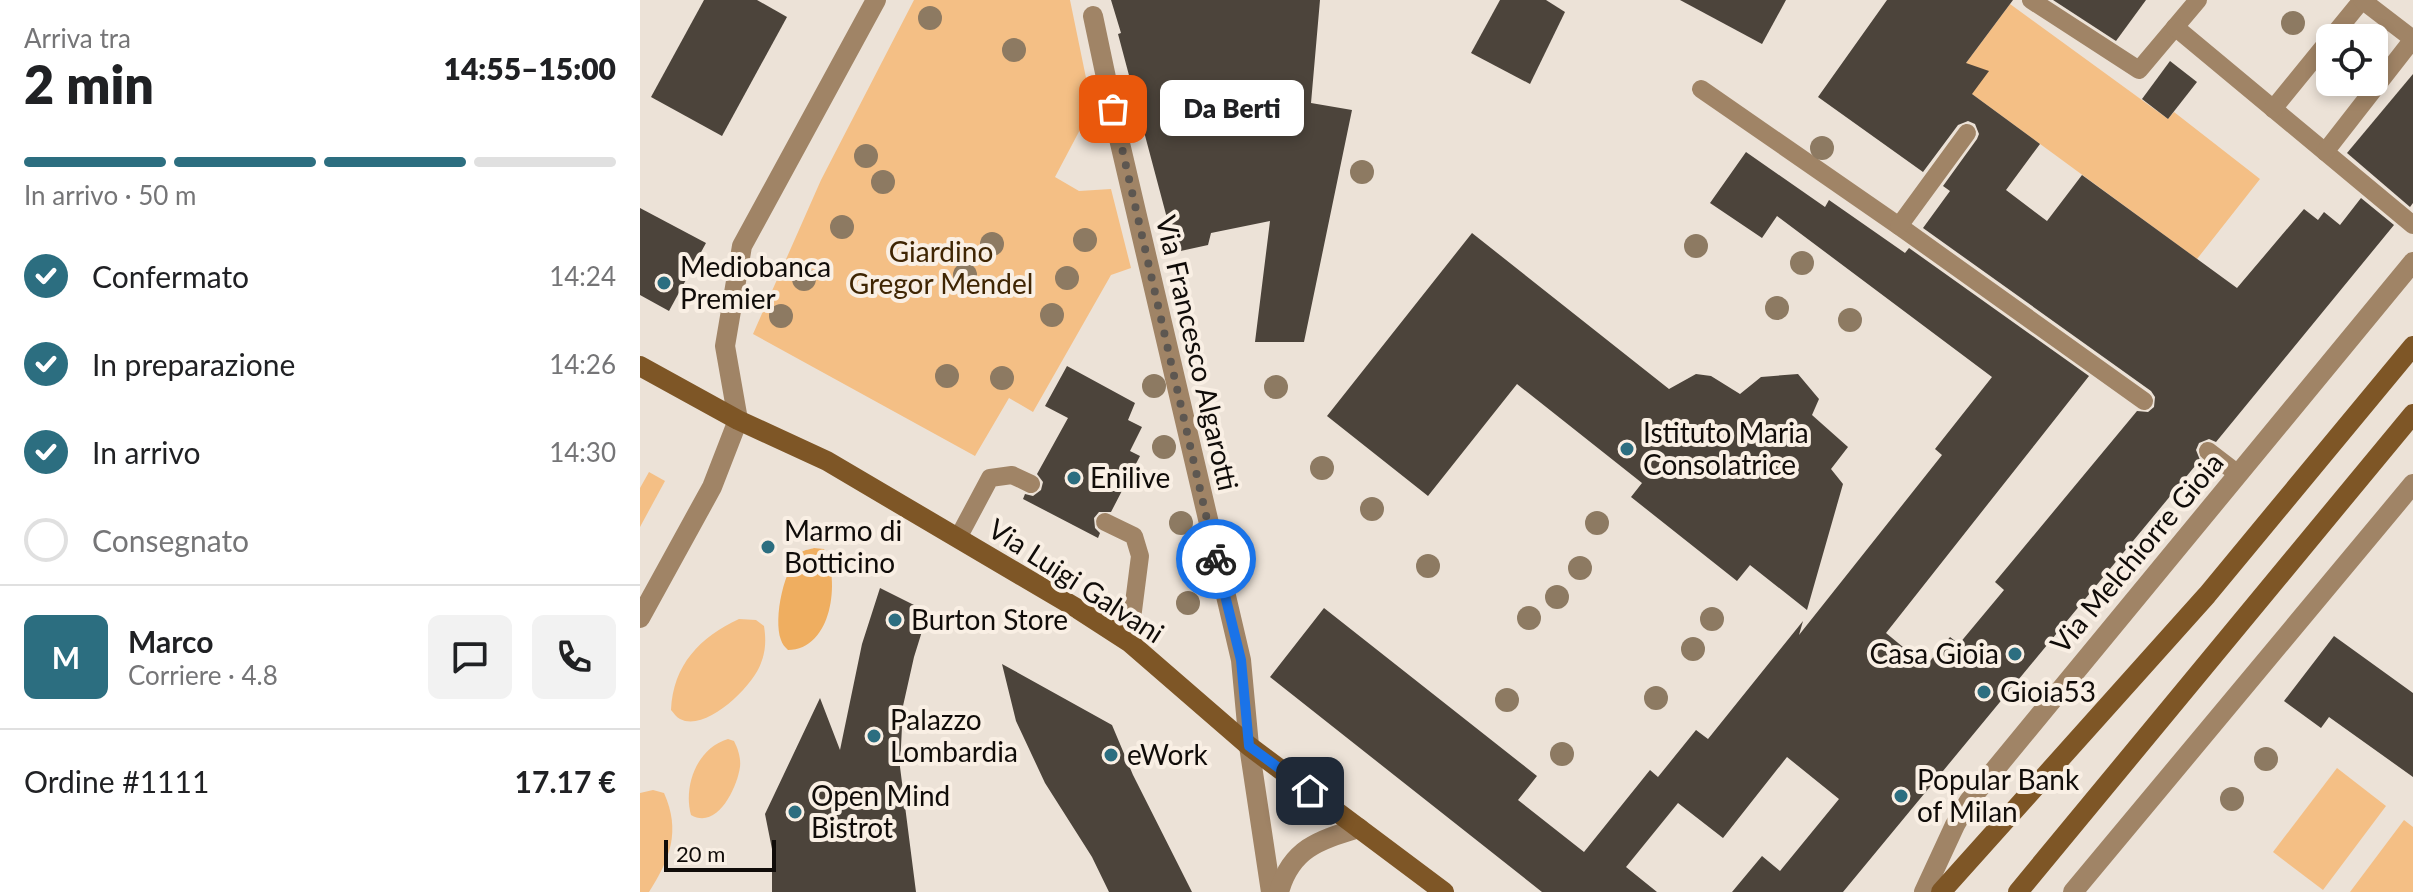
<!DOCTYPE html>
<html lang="it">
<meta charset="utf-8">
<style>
body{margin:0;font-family:Lato,sans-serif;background:#f2f2f2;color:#202124;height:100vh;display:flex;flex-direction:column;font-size:30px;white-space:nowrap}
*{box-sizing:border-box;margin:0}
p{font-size:26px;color:#757577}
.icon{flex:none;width:44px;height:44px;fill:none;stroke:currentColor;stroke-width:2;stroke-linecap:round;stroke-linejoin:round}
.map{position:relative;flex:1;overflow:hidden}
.drawer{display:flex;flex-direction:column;background:#fff;width:640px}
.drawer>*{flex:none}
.fabs{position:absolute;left:1676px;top:24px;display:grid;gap:16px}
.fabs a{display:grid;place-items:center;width:72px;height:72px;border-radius:12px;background:#fff;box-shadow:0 4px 12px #0003;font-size:40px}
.scale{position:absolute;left:24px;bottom:20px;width:112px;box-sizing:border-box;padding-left:8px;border:4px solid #100c09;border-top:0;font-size:22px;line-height:28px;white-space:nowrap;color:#100c09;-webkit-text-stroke:6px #f9efe4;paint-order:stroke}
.pin{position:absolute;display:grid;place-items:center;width:68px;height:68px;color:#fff;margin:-34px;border-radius:16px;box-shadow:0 4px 12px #0006}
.courier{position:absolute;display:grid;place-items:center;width:80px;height:80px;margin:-40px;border:6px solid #1a73e8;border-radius:50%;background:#fff;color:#222;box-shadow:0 2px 10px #0007}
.bubble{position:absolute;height:56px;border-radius:12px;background:#fff;box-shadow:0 4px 12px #0003;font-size:26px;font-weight:800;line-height:56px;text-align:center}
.overview em{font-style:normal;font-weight:800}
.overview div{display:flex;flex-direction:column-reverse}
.overview{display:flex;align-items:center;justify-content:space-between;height:136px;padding:0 24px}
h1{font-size:52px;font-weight:800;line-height:60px}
.bar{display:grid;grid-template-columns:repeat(4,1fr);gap:12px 8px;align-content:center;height:96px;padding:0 24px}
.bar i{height:10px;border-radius:6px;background:#e0e0e0}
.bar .active{background:#2c6e80}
.bar p{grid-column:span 4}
.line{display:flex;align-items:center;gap:20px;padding:0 24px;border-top:2px solid #e0e0e0}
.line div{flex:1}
.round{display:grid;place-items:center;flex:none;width:84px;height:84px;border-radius:12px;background:#f2f2f2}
ol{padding:0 24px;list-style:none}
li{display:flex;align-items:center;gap:24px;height:88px}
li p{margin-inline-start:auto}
li .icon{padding:8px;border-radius:50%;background:#2c6e80;color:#fff;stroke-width:4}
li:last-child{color:#757577}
li i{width:44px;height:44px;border:4px solid #e0e0e0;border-radius:50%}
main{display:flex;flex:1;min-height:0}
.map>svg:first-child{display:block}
.green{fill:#f4bf85}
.water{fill:#efae60}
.building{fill:#4c443b}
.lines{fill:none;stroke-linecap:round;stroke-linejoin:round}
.lane{stroke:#a08466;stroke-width:18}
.street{stroke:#a08466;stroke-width:20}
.secondary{stroke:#7e5626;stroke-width:20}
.tree{fill:#8d7a62}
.done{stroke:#5d5751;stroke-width:8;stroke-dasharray:0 14.4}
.route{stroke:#1a73e8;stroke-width:10}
.poi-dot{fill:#2c6e80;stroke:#f9efe4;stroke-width:3}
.labels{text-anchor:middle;stroke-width:8;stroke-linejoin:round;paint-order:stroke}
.park-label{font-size:28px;fill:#3f2503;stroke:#f9efe4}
.poi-label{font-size:28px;fill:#100c09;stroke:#f9efe4;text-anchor:start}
.street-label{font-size:28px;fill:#100c09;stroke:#f9efe4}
</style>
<main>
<section class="drawer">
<div class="overview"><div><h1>2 min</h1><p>Arriva tra</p></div><em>14:55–15:00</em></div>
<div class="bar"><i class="active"></i><i class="active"></i><i class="active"></i><i></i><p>In arrivo · 50 m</p></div>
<ol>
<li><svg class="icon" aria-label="check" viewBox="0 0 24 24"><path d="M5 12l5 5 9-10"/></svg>Confermato<p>14:24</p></li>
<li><svg class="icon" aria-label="check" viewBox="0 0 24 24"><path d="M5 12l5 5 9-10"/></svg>In preparazione<p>14:26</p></li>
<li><svg class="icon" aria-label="check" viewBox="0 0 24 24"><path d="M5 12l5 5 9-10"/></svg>In arrivo<p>14:30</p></li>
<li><i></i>Consegnato</li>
</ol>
<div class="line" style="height:144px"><b class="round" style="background:#2c6e80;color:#fff">M</b><div><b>Marco</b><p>Corriere · 4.8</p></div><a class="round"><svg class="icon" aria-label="chat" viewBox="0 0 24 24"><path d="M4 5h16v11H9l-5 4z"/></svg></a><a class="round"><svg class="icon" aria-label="phone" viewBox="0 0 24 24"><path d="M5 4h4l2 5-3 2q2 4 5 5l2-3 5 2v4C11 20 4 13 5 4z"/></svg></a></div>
<div class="line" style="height:104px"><div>Ordine #1111</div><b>17.17 €</b></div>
</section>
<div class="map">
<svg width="1773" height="892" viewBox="0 0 1773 892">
<rect width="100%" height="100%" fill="#ece2d7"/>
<!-- green -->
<g class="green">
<polygon points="274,0 430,0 452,107 415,177 439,191 471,189 491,268 471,275 393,412 369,398 335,456 113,334 181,180"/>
<polygon points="1370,4 1528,119 1534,112 1620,179 1557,259 1332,94 1326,63"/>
<polygon points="9,472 25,481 0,527 0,488"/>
<path d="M99 619 116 620 124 626C126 639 126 650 121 663 114 685 66 733 40 719 36 717 34 713 31 710 33 665 60 637 99 619Z"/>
<path d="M88 739 94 741C98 749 101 758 100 767 97 788 77 830 51 815 43 786 57 748 88 739Z"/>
<polygon points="1697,768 1746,806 1683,890 1633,852"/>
<path d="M13 790 24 793C41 831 30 859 9 892H0V793Z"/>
<polygon points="1764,820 1773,827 1773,892 1710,892"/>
</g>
<!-- water -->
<path class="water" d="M174 548 184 549C201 580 192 650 148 650 145 647 142 644 141 640 133 619 144 566 162 552 164 550 171 549 174 548Z"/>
<!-- building -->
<g class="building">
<polygon points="64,0 117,0 147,17 82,136 11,97"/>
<polygon points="471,0 680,0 671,103 712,110 664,342 615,342 630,221 571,233 568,245 536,252 478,34 481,33"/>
<polygon points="860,0 906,0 925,12 890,84 831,53"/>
<polygon points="1040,0 1146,0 1122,44"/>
<polygon points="1247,0 1373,0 1326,63 1349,71 1332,94 1400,144 1366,190 1407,221 1442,175 1597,288 1664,209 1678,220 1684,212 1700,225 1721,198 1754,225 1576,442 1569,439 1559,443 1556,450 1560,460 1203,892 1092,892 1122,856 1140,871 1199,799 1147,757 1083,838 1038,803 986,867 1017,892 902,892 630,677 684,608 897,776 878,800 944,852 1010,770 1018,777 1056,730 1068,739 1163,621 1159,635 1302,455 1295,449 1352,377 1137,216 1122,238 1070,203 1106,152 1185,207 1189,200 1265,253 1269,248 1449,376 1246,633 1286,666 1310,637 1319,644 1364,590 1355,582 1497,411 1508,412 1514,407 1515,397 1511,391 1283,228 1310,191 1303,186 1337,139 1339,134 1335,124 1328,121 1318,125 1283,172 1178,97"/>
<polygon points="1413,0 1506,0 1476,41"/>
<polygon points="1530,61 1557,82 1528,119 1502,99"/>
<polygon points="1773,74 1773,203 1770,207 1707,153"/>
<polygon points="0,208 66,243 29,311 0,295"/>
<polygon points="832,233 1029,389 1056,374 1071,376 1100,394 1121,377 1158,374 1179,399 1172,415 1208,447 1191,469 1203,484 1167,610 1110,565 1097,581 991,497 1002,483 877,384 788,496 687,416"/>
<polygon points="427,366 495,403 488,420 502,427 490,451 500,456 471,512 459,512 454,518 455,528 460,533 458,538 383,499 385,494 393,496 401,490 403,482 397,474 428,418 405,406"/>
<polygon points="240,588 288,612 274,657 263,706 260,767 276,892 132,892 132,849 125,814 180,698 200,750 222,644"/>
<polygon points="1694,636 1773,693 1773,777 1689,717 1681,728 1644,701"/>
<polygon points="362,664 472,725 493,775 552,892 469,892 452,857 405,783 376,721"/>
</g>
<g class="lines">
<!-- lane -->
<g class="lane">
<polyline points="1391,0 1499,70 1558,0"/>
<polyline points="1535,27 1773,225"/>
<polyline points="1691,38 1722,0"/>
<polyline points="1061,89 1259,226 1504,401"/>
<polyline points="1633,109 1690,39"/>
<polyline points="1685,152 1773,39 1722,0"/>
<polyline points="1259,226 1327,133"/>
<polyline points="1568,451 1598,474"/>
<polyline points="465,522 494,536 500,556 489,642"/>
<polyline points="318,538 350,478 372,475 391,484"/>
</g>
<!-- street -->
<g class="street">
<polyline points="453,16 479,139 601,660 609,746 631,892"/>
<polyline points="0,618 72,487 98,420 85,346 102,246 236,0"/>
<path d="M639 892C651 848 680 840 719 828"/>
<polyline points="1284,892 1315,825 1329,801 1773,262"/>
<polyline points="1433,892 1773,484"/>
</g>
<!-- secondary -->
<g class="secondary">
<polyline points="0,366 98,420 187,461 438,609 489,642 609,746 804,892"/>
<polyline points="1301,892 1567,595 1773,346"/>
<polyline points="1378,892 1773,414"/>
</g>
</g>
<!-- trees -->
<g class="tree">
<circle cx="290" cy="18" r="12"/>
<circle cx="1653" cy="23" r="12"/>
<circle cx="374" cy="50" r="12"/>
<circle cx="1182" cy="148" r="12"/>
<circle cx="226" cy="156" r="12"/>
<circle cx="722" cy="172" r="12"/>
<circle cx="243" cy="182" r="12"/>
<circle cx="202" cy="227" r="12"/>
<circle cx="445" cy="240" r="12"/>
<circle cx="352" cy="244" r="12"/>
<circle cx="1056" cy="246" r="12"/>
<circle cx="1162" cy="263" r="12"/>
<circle cx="325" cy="275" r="12"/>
<circle cx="427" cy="278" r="12"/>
<circle cx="164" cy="279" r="12"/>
<circle cx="1137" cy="308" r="12"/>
<circle cx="412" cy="315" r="12"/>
<circle cx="141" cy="316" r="12"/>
<circle cx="1210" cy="320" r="12"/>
<circle cx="307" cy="376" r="12"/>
<circle cx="362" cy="378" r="12"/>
<circle cx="514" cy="386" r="12"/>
<circle cx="636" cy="387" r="12"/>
<circle cx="524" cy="447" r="12"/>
<circle cx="682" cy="468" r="12"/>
<circle cx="732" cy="509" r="12"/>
<circle cx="541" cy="523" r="12"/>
<circle cx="957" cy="523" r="12"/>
<circle cx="788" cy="566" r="12"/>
<circle cx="940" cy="568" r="12"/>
<circle cx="917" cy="597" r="12"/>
<circle cx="548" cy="603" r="12"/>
<circle cx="889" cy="618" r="12"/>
<circle cx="1072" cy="619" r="12"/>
<circle cx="1053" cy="649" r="12"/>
<circle cx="1016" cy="698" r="12"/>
<circle cx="867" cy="700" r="12"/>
<circle cx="922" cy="754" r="12"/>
<circle cx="1626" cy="759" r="12"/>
<circle cx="1592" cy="799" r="12"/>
</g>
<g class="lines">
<!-- done -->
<polyline class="done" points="473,109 576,559"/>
<!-- route -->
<polyline class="route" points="576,559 601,660 609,746 670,791"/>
</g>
<!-- markers -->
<g class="poi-dot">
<circle cx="24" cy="283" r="8"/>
<circle cx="987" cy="449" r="8"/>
<circle cx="434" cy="478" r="8"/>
<circle cx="128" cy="547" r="8"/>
<circle cx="255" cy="620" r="8"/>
<circle cx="1375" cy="654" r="8"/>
<circle cx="1344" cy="692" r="8"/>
<circle cx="234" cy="736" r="8"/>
<circle cx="471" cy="755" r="8"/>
<circle cx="1261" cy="796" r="8"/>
<circle cx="155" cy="812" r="8"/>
</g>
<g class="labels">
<!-- park labels -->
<g class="park-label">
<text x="301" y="262">Giardino<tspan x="301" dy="32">Gregor Mendel</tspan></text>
</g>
<!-- poi labels -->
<g class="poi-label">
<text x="40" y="277">Mediobanca<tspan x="40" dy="32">Premier</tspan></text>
<text x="1003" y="443">Istituto Maria<tspan x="1003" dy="32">Consolatrice</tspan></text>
<text x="450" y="488">Enilive</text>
<text x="144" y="541">Marmo di<tspan x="144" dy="32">Botticino</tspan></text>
<text x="271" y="630">Burton Store</text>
<text x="1359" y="664" text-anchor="end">Casa Gioia</text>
<text x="1360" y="702">Gioia53</text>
<text x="250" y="730">Palazzo<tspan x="250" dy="32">Lombardia</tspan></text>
<text x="487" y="765">eWork</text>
<text x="1277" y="790">Popular Bank<tspan x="1277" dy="32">of Milan</tspan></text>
<text x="171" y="806">Open Mind<tspan x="171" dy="32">Bistrot</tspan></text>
</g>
<!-- street labels -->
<g class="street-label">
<text transform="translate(557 353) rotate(77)" y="10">Via Francesco Algarotti</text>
<text transform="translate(1497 553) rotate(-50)" y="10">Via Melchiorre Gioia</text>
<text transform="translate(436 581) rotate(33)" y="10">Via Luigi Galvani</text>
</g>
</g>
</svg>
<div class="fabs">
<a><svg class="icon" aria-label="locate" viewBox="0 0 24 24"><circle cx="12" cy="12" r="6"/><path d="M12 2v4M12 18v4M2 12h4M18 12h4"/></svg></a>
</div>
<div class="scale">20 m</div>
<div class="pin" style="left:473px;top:109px;background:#ea580c"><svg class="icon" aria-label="bag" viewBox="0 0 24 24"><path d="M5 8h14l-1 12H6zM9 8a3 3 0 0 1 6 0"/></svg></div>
<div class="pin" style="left:670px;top:791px;background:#1f2937"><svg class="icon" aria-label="home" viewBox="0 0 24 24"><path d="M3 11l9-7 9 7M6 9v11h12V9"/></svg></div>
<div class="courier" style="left:576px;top:559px"><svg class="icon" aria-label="bike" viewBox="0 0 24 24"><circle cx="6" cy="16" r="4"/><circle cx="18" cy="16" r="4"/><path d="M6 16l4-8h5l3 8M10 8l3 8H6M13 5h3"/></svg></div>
<div class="bubble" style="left:520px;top:80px;width:144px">Da Berti</div>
</div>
</main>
